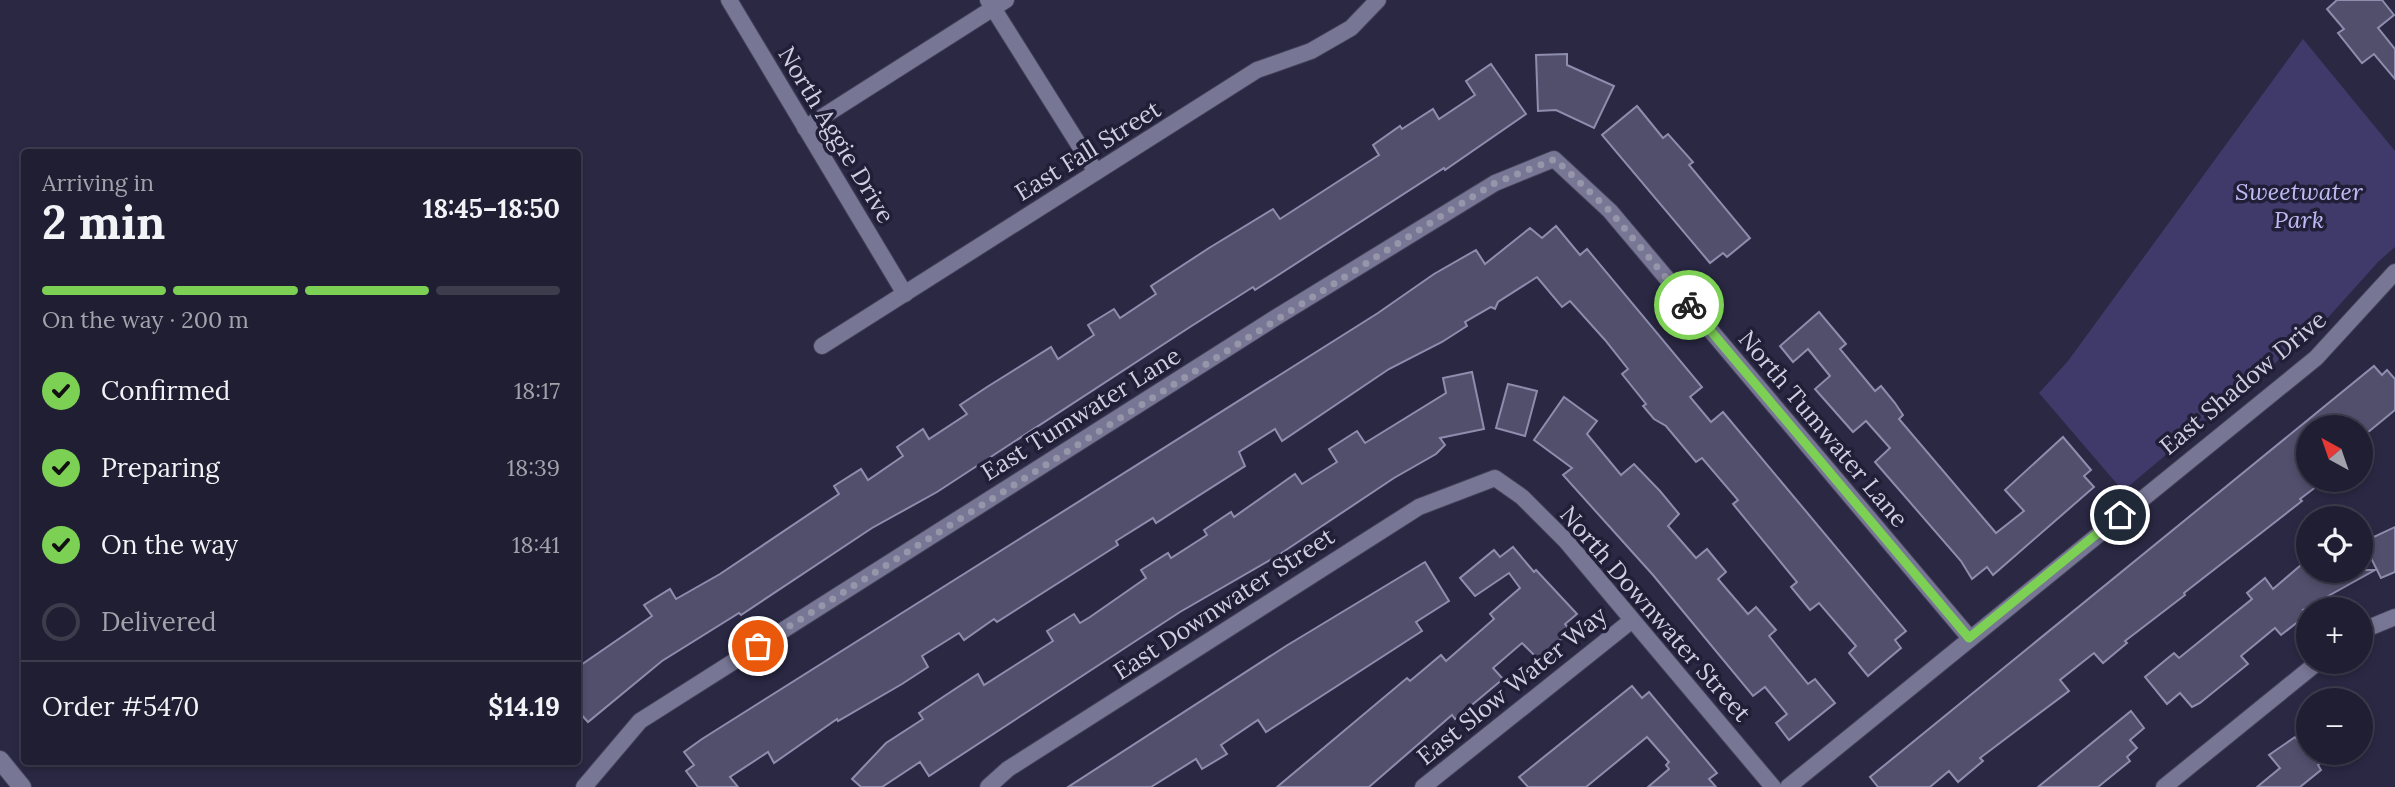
<!DOCTYPE html>
<meta charset="utf-8">
<style>
body{margin:0;font-family:Lora,serif;background:#2d2b3e;color:#f1f3f6;height:100vh;display:flex;flex-direction:column;font-size:26px;white-space:nowrap}
*{box-sizing:border-box;margin:0}
p{font-size:23px;color:#a2a2ac}
.icon{flex:none;width:38px;height:38px;fill:none;stroke:currentColor;stroke-width:2;stroke-linecap:round;stroke-linejoin:round}
.map{position:relative;flex:1;overflow:hidden}
.sheet{position:absolute;left:21px;top:149px;width:560px;height:616px;display:flex;flex-direction:column;background:#201e32;border-radius:7px;box-shadow:0 4px 10px #0003,0 0 0 2px #3d3c4d}
.sheet>*{flex:none}
.needle{width:46px;rotate:320deg}
.fabs{position:absolute;left:2296px;top:415px;display:grid;gap:14px}
.fabs a{display:grid;place-items:center;width:77px;height:77px;border-radius:50%;background:#201e32;box-shadow:0 4px 10px #0003,0 0 0 2px #3d3c4d;font-size:35px}
.pin{position:absolute;display:grid;place-items:center;width:60px;height:60px;color:#fff;margin:-30px;border:4px solid #fff;border-radius:50%;box-shadow:0 2px 7px #0007}
.courier{position:absolute;display:grid;place-items:center;width:70px;height:70px;margin:-35px;border:5px solid #7cd155;border-radius:50%;background:#fff;color:#222;box-shadow:0 2px 9px #0007}
.headline em{font-style:normal;font-weight:800}
.headline div{display:flex;flex-direction:column-reverse}
.headline{display:flex;align-items:center;justify-content:space-between;height:119px;padding:0 21px}
h1{font-size:46px;font-weight:800;line-height:52px}
.bar{display:grid;grid-template-columns:repeat(4,1fr);gap:10px 7px;align-content:center;height:84px;padding:0 21px}
.bar i{height:9px;border-radius:5px;background:#3d3c4d}
.bar .active{background:#7cd155}
.bar p{grid-column:span 4}
.line{display:flex;align-items:center;gap:18px;padding:0 21px;border-top:2px solid #3d3c4d}
.line div{flex:1}
ol{padding:0 21px;list-style:none}
li{display:flex;align-items:center;gap:21px;height:77px}
li p{margin-inline-start:auto}
li .icon{padding:7px;border-radius:50%;background:#7cd155;color:#111;stroke-width:4}
li:last-child{color:#a2a2ac}
li i{width:38px;height:38px;border:4px solid #3d3c4d;border-radius:50%}
.map>svg:first-child{display:block}
.green{fill:#3f3a69}
.building{fill:#514f6c;stroke:#8e8dae;stroke-width:2}
.lines{fill:none;stroke-linecap:round;stroke-linejoin:round}
.street-casing{stroke:#444259;stroke-width:18}
.secondary-casing{stroke:#444259;stroke-width:20}
.street{stroke:#777695;stroke-width:16}
.secondary{stroke:#777695;stroke-width:18}
.done{stroke:#9695aa;stroke-width:7;stroke-dasharray:0 12.6}
.route{stroke:#7cd155;stroke-width:9}
.labels{text-anchor:middle;stroke-width:7;stroke-linejoin:round;paint-order:stroke}
.street-label{font-size:24px;fill:#d0cfe1;stroke:#211e38}
.park-label{font-size:24px;font-style:italic;fill:#bebbf3;stroke:#211e38}
</style>
<div class="map">
<svg width="2395" height="787" viewBox="0 0 2395 787">
<rect width="100%" height="100%" fill="#2a2843"/>
<!-- green -->
<polygon class="green" points="2303,39 2395,151 2395,247 2378,262 2324,322 2123,491 2039,393 2068,361"/>
<!-- building -->
<g class="building">
<polygon points="2337,0 2382,0 2394,15 2378,28 2395,49 2395,79 2374,54 2362,63 2338,33 2344,29 2327,9"/>
<polygon points="1567,54 1567,65 1614,86 1594,128 1556,110 1538,111 1536,55"/>
<polygon points="1491,64 1526,114 1445,170 1444,168 1255,290 1253,287 1190,327 937,492 872,528 741,615 739,613 662,661 588,722 578,711 578,667 652,616 644,605 670,589 676,599 720,574 839,494 834,486 861,469 868,480 903,456 897,447 923,429 929,439 967,414 960,405 987,387 1051,347 1058,359 1094,335 1088,325 1114,309 1120,318 1156,294 1151,286 1209,248 1273,209 1280,219 1379,155 1373,145 1400,126 1402,129 1433,109 1439,119 1475,95 1466,81"/>
<polygon points="1637,106 1663,138 1668,134 1693,162 1689,165 1750,238 1727,257 1723,253 1710,263 1602,135"/>
<polygon points="1556,226 1580,255 1587,249 1702,387 1690,397 1711,422 1723,412 1906,631 1895,640 1901,648 1868,676 1849,653 1856,646 1819,603 1810,610 1791,587 1797,582 1733,504 1738,500 1702,458 1696,462 1666,426 1654,419 1643,406 1646,404 1622,374 1628,369 1605,340 1570,301 1562,307 1537,277 1498,302 1495,309 1491,307 1465,322 1467,326 1442,342 1389,369 1282,441 1275,429 1239,452 1245,466 1156,523 1153,518 1116,541 1118,545 997,622 994,619 964,640 959,633 922,656 928,667 902,684 838,721 837,719 774,763 768,752 730,777 738,787 698,787 686,771 694,765 684,752 702,739 1378,313 1434,274 1476,250 1485,264 1530,228 1542,238"/>
<polygon points="1819,312 1846,344 1840,349 1875,391 1881,386 1895,403 1903,415 1899,419 1996,533 2024,511 2005,490 2063,437 2091,470 2084,476 2094,487 1993,575 1987,567 1972,579 1961,561 1875,462 1890,448 1866,421 1853,432 1815,389 1830,376 1808,349 1793,362 1780,346"/>
<polygon points="2374,366 2382,375 2387,370 2395,379 2395,410 2361,438 2361,427 2308,427 2308,480 2325,480 2300,499 2302,501 2184,593 2185,595 2125,641 2127,643 2103,663 2094,653 2060,680 2069,691 1980,758 1983,761 1958,782 1949,771 1930,787 1878,787 1870,777"/>
<polygon points="1472,372 1484,429 1440,438 1445,445 1436,454 1394,478 1277,556 1180,612 929,776 920,762 882,787 861,787 852,779 886,743 923,719 919,713 952,691 978,674 984,685 1053,641 1047,631 1074,614 1080,623 1090,617 1146,578 1141,570 1168,553 1171,558 1207,535 1204,530 1231,512 1234,517 1295,474 1302,484 1337,462 1329,449 1357,431 1365,443 1446,393 1443,378"/>
<polygon points="1508,384 1537,391 1525,436 1496,428"/>
<polygon points="1564,397 1597,421 1587,434 1621,475 1634,464 1660,491 1679,514 1668,526 1696,558 1707,549 1726,572 1718,579 1748,614 1756,607 1776,630 1769,636 1808,684 1815,679 1835,703 1789,740 1776,723 1787,714 1765,687 1753,696 1653,575 1563,475 1572,468 1534,440"/>
<polygon points="2395,527 2395,572 2381,578 2363,542"/>
<polygon points="1513,547 1534,572 1536,570 1577,614 1565,624 1571,631 1538,659 1522,643 1493,668 1503,679 1455,719 1452,715 1369,787 1277,787 1407,678 1410,681 1441,655 1446,661 1494,619 1490,614 1520,588 1509,573 1475,596 1460,578 1494,550 1500,557"/>
<polygon points="2308,559 2308,570 2375,570 2303,610 2306,613 2299,621 2281,635 2275,628 2241,656 2248,664 2200,703 2192,707 2180,693 2167,704 2145,677 2174,653 2179,658 2252,599 2247,593 2265,578 2273,589"/>
<polygon points="1425,562 1449,601 1416,622 1422,631 1266,732 1258,720 1221,745 1227,754 1202,769 1196,759 1151,787 1068,787 1286,646"/>
<polygon points="1632,686 1642,698 1649,692 1674,722 1717,773 1709,779 1716,787 1648,787 1669,769 1666,765 1669,762 1647,737 1586,787 1528,787 1519,777"/>
<polygon points="2131,711 2144,728 2130,740 2137,748 2127,757 2130,761 2098,787 2038,787"/>
<polygon points="2295,737 2307,752 2334,752 2318,765 2321,770 2300,787 2257,787 2280,768 2269,755"/>
</g>
<g class="lines">
<defs>
<g id="street">
<polyline points="729,0 905,294"/>
<polyline points="988,0 1096,172"/>
<polyline points="805,128 1006,0"/>
<polyline points="822,346 1257,70 1311,51 1351,28 1378,0"/>
<polyline points="2361,631 2395,617"/>
<polyline points="584,787 640,721 1275,318 1495,183 1554,159 1610,211 1969,637"/>
<polyline points="988,787 1008,769 1419,507 1495,478 1522,497 1566,541 1773,787"/>
<polyline points="1423,787 1631,621"/>
<polyline points="1788,787 2316,358 2395,272"/>
<polyline points="2164,787 2318,662"/>
</g>
<polyline id="secondary" points="0,760 22,787"/>
</defs>
<!-- street casing -->
<use href="#street" class="street-casing"/>
<!-- secondary casing -->
<use href="#secondary" class="secondary-casing"/>
<!-- street -->
<use href="#street" class="street"/>
<!-- secondary -->
<use href="#secondary" class="secondary"/>
</g>
<g class="lines">
<!-- done -->
<polyline class="done" points="758,646 1451,210 1495,183 1555,159 1610,211 1689,305"/>
<!-- route -->
<polyline class="route" points="1689,305 1969,638 2120,515"/>
</g>
<g class="labels">
<!-- street labels -->
<g class="street-label">
<text transform="translate(836 135) rotate(59)" y="8">North Aggie Drive</text>
<text transform="translate(1088 151) rotate(-32)" y="8">East Fall Street</text>
<text transform="translate(2243 383) rotate(-40)" y="8">East Shadow Drive</text>
<text transform="translate(1081 414) rotate(-32)" y="8">East Tumwater Lane</text>
<text transform="translate(1823 429) rotate(50)" y="8">North Tumwater Lane</text>
<text transform="translate(1224 604) rotate(-33)" y="8">East Downwater Street</text>
<text transform="translate(1655 614) rotate(49)" y="8">North Downwater Street</text>
<text transform="translate(1512 686) rotate(-39)" y="8">East Slow Water Way</text>
</g>
<!-- park labels -->
<g class="park-label">
<text x="2299" y="200">Sweetwater<tspan x="2299" dy="28">Park</tspan></text>
</g>
</g>
</svg>
<div class="fabs">
<a><svg class="needle" viewBox="-14 -14 28 28"><path d="M0-13l5 13h-10z" fill="#e53935"/><path d="M0 13l5-13h-10z" fill="#a2a2ac"/></svg></a>
<a><svg class="icon" aria-label="locate" viewBox="0 0 24 24"><circle cx="12" cy="12" r="6"/><path d="M12 2v4M12 18v4M2 12h4M18 12h4"/></svg></a>
<a>+</a>
<a>−</a>
</div>
<div class="pin" style="left:758px;top:646px;background:#ea580c"><svg class="icon" aria-label="bag" viewBox="0 0 24 24"><path d="M5 8h14l-1 12H6zM9 8a3 3 0 0 1 6 0"/></svg></div>
<div class="pin" style="left:2120px;top:515px;background:#1f2937"><svg class="icon" aria-label="home" viewBox="0 0 24 24"><path d="M3 11l9-7 9 7M6 9v11h12V9"/></svg></div>
<div class="courier" style="left:1689px;top:305px"><svg class="icon" aria-label="bike" viewBox="0 0 24 24"><circle cx="6" cy="16" r="4"/><circle cx="18" cy="16" r="4"/><path d="M6 16l4-8h5l3 8M10 8l3 8H6M13 5h3"/></svg></div>
<section class="sheet">
<div class="headline"><div><h1>2 min</h1><p>Arriving in</p></div><em>18:45–18:50</em></div>
<div class="bar"><i class="active"></i><i class="active"></i><i class="active"></i><i></i><p>On the way · 200 m</p></div>
<ol>
<li><svg class="icon" aria-label="check" viewBox="0 0 24 24"><path d="M5 12l5 5 9-10"/></svg>Confirmed<p>18:17</p></li>
<li><svg class="icon" aria-label="check" viewBox="0 0 24 24"><path d="M5 12l5 5 9-10"/></svg>Preparing<p>18:39</p></li>
<li><svg class="icon" aria-label="check" viewBox="0 0 24 24"><path d="M5 12l5 5 9-10"/></svg>On the way<p>18:41</p></li>
<li><i></i>Delivered</li>
</ol>
<div class="line" style="height:91px"><div>Order #5470</div><b>$14.19</b></div>
</section>
</div>
